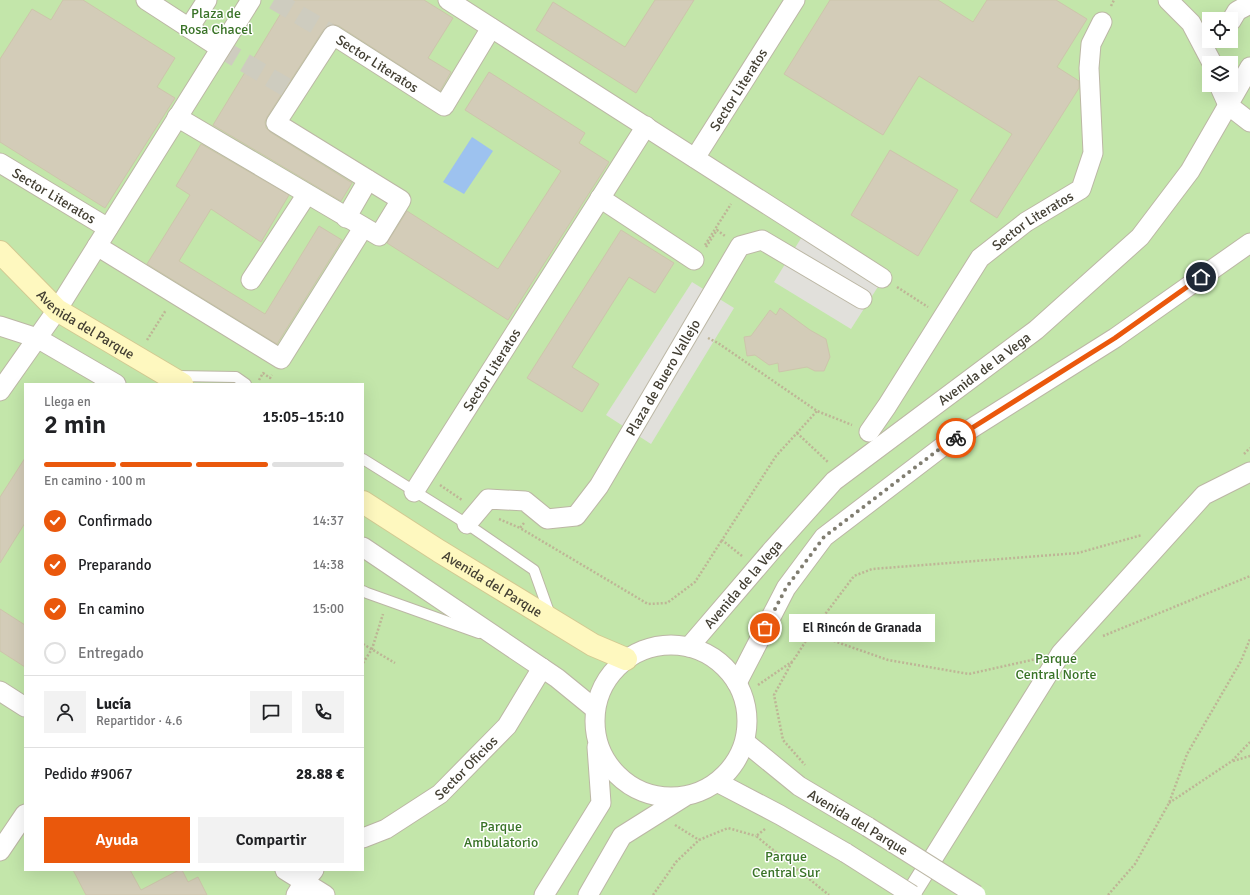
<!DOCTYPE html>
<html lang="es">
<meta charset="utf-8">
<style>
body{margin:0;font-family:Signika,sans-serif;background:#f2f2f2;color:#202124;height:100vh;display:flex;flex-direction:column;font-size:15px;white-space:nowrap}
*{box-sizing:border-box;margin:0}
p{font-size:13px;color:#757577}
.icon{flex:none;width:22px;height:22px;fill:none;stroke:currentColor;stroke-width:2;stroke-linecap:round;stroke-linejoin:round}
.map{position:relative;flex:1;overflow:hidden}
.details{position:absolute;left:24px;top:383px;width:340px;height:488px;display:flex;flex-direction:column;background:#fff;border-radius:0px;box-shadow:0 4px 16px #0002}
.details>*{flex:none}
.fabs{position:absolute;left:1202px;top:12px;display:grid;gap:8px}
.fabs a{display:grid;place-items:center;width:36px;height:36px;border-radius:0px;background:#fff;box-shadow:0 4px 16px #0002;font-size:20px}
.pin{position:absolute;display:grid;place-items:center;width:34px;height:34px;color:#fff;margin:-17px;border:2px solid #fff;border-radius:50%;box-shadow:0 1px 4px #0007}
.courier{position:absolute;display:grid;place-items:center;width:40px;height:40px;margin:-20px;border:3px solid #ea580c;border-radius:50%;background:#fff;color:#222;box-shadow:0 1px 5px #0007}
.bubble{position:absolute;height:28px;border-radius:0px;background:#fff;box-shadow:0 4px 16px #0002;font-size:13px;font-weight:600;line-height:28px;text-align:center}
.head em{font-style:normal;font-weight:600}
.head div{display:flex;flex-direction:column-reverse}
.head{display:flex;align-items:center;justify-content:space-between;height:68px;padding:0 20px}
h1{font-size:26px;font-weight:600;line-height:30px}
.bar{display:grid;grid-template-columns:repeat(4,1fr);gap:6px 4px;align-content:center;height:48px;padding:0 20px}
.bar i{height:5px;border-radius:3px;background:#e0e0e0}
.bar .selected{background:#ea580c}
.bar p{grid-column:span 4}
.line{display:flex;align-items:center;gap:10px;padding:0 20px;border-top:1px solid #e0e0e0}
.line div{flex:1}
.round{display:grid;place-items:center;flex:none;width:42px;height:42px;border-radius:0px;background:#f2f2f2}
ol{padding:0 20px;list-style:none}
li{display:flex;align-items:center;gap:12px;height:44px}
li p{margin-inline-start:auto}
li .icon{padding:4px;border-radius:50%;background:#ea580c;color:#fff;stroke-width:4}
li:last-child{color:#757577}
li i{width:22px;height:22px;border:2px solid #e0e0e0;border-radius:50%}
.button{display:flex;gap:8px;margin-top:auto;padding:8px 20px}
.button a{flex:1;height:46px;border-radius:0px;background:#ea580c;color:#fff;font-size:16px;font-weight:600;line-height:46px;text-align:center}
.button a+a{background:#f2f2f2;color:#202124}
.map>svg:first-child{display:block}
.green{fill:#c3e6aa;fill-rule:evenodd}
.parking{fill:#e1e0db}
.water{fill:#9dc2ef}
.building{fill:#d3ccb8;stroke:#cdc5ab}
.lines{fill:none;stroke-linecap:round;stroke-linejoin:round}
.street-tunnel{stroke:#ceccbf;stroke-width:19;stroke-dasharray:19 10;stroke-linecap:butt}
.lane-casing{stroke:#bcb7a5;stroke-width:12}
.street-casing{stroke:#bcb7a5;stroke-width:21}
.secondary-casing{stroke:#d2c992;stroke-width:24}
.path{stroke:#beb596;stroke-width:2.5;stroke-dasharray:2 2;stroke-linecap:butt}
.lane{stroke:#fff;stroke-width:10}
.street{stroke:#fff;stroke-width:19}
.secondary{stroke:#fef8bf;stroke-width:22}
.street-bridge-casing{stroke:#bcb7a5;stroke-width:21;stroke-linecap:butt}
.street-bridge{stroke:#fff;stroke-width:19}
.done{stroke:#807d70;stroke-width:4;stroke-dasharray:0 7.2}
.route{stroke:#ea580c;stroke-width:5}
.labels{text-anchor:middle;stroke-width:3;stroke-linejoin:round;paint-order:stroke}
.park-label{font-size:14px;fill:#397327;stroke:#fff}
.street-label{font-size:14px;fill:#433f33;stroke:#fff}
</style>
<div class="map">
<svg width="1250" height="895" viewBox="0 0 1250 895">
<rect width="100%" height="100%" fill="#f1efe2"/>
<!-- green -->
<path class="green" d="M0 0H1250V895H0ZM1209 19H1231V41H1209ZM1209 63H1231V85H1209ZM25 384H363V870H25Z"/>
<!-- parking -->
<g class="parking">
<polygon points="803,235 881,282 851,329 774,282"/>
<polygon points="692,282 734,308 651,444 606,415"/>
</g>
<!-- water -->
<polygon class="water" points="472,137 493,151 464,194 443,182"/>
<!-- building -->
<g class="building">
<polygon points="63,0 83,0 175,58 157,87 175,98 105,208 0,142 0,59 32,9 51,20"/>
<polygon points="289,0 424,0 453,18 428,58 451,72 440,91 339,26 333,24 328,25 324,29 267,117 265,122 266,128 270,132 352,183 341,201 213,125"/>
<polygon points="655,0 694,0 636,93 536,30 553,2 625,47"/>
<polygon points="830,0 938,0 973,22 987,0 1056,0 1087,19 1057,67 1079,81 1079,88 997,218 970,201 1012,134 919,76 883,135 784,74"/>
<polygon points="489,72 585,133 579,143 609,162 508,320 387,243 407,211 498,269 561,171 465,110"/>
<polygon points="201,144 289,195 261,242 211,209 179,261 265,314 319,226 342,240 277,344 147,264 190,195 176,186"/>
<polygon points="890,150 958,190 918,256 851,215"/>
<polygon points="621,230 674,263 655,293 629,277 572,367 599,384 582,412 527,378"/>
<polygon points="780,308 810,330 826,339 830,357 824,371 815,371 807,367 779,372 778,363 769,365 755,355 747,356 744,337 751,336 770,310 776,315"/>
<polygon points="25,458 25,523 0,563 0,497"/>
<polygon points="0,609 25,625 25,667 0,651"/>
<polygon points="73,870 130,870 141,890 179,870 182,870 188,882 198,877 207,895 86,895"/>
</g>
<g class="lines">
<!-- street-tunnel -->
<g class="street-tunnel">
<polyline points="274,0 333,35"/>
<polyline points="220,48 296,93"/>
</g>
<defs>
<g id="lane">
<polyline points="176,376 236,377 246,384"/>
<polyline points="363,459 467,524 534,570 550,615"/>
<polyline points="363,591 367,593 479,633"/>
</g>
<g id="street">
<polyline points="146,0 220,48"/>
<polyline points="448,0 882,278"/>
<polyline points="1168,0 1191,23 1211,61"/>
<polyline points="1231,21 1237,11 1250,4"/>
<polyline points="189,28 207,0"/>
<polyline points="1219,85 1228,105 1250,122"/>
<path id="s1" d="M177 117 379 236 401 200 276 123 333 35 444 106 491 28"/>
<path id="s2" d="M695 158 795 0"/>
<path id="s3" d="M0 163 108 228"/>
<polyline points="600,198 694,260"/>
<polyline points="346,218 368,180"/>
<polyline points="97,246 281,359 363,228"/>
<polyline points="251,280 307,194"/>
<polyline points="0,326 37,338 116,384"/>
<polyline points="0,391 57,310 251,0"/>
<path id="s4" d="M869 432 887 406 980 258 1026 222 1081 189 1093 153 1089 68 1091 44 1102 22"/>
<path id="s5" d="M414 492 646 126"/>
<path id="s6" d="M467 524 488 499 525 501 547 519 576 516 599 486 740 246 762 240 862 299"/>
<polyline points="363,547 557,678 595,709"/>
<circle cx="671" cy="721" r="76"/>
<path id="s7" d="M689 647 773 549 834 481 1036 330 1140 237 1190 171 1250 67"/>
<polyline points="737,683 786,588 824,537 942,447 1115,338 1250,243"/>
<polyline points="0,691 25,707"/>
<polyline points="745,742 799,786 868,827"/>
<polyline points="717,782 780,815 846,853"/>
<path id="s8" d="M363 838 386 829 440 794 507 726 542 668"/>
<polyline points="0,851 25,814"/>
<polyline points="285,870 325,895"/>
<polyline points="296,895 304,882 314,870"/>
<polyline points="544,895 601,803 597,747"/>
<polyline points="588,895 622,836 684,797"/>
<polyline points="910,895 1061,653 1204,495 1250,472"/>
</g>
<g id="secondary">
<path id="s9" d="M0 252 57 310 182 384"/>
<path id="s10" d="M363 502 439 551 593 645 626 659"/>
</g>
</defs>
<!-- lane casing -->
<use href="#lane" class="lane-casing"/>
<!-- street casing -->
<use href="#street" class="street-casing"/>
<!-- secondary casing -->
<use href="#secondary" class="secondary-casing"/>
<!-- path -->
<g class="path">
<polyline points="1111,6 1114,0"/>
<polyline points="705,245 731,204"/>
<polyline points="706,247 717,230 725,236"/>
<polyline points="897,287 928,307"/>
<polyline points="708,338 718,343 817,411 852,425"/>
<polyline points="147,340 166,310"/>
<polyline points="259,380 263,373 270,378 272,375"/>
<polyline points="797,433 829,463"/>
<polyline points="1244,454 1250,448"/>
<polyline points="440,485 462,500"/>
<polyline points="499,519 520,528"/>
<polyline points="524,523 520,528 648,604 667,603 695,582 722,540"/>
<polyline points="742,556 722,540 776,456 817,411"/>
<polyline points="811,633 888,660 969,674 1036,659"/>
<polyline points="1103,636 1250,576"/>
<polyline points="363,644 395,663"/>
<polyline points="792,662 774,695 783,740 805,765"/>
<polyline points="363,663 372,649 383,614"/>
<polyline points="758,685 793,661 811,633 854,576 872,569 1078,553 1142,535"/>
<polyline points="1233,761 1250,756"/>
<polyline points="1169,803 1232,761 1250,742"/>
<polyline points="675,825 699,840"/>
<polyline points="765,829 756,836 829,895"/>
<polyline points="653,895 676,862 699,840 728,828 756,836"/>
<polyline points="1108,895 1135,864 1169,803 1187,754 1241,661 1250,639"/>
</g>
<!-- lane -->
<use href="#lane" class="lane"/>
<!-- street -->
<use href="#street" class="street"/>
<!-- secondary -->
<use href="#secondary" class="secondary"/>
<defs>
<g id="street-bridge">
<polyline points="868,827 976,895"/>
<polyline points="846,853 912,895"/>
</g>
</defs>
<!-- street-bridge casing -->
<use href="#street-bridge" class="street-bridge-casing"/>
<!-- street-bridge -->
<use href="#street-bridge" class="street-bridge"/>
</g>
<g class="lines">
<!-- done -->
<polyline class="done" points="765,628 786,588 824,537 942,447 956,438"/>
<!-- route -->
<polyline class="route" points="956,438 1115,338 1201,277"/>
</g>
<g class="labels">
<!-- park labels -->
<g class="park-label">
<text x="216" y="18">Plaza de<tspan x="216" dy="16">Rosa Chacel</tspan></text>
<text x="1056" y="663">Parque<tspan x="1056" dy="16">Central Norte</tspan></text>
<text x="501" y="831">Parque<tspan x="501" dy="16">Ambulatorio</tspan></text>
<text x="786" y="861">Parque<tspan x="786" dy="16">Central Sur</tspan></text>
</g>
<!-- street labels -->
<g class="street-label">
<text dy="5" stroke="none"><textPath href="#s1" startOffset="581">Sector Literatos</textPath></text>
<text dy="5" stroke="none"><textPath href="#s2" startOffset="81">Sector Literatos</textPath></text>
<text dy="5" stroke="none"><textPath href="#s3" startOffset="63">Sector Literatos</textPath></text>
<text dy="5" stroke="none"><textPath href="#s4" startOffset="271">Sector Literatos</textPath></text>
<text dy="5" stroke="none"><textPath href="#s9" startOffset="113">Avenida del Parque</textPath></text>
<text dy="5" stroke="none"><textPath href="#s7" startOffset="408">Avenida de la Vega</textPath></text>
<text dy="5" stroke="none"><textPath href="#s5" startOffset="145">Sector Literatos</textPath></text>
<text dy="5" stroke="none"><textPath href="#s6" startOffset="291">Plaza de Buero Vallejo</textPath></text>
<text dy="5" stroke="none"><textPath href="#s10" startOffset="153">Avenida del Parque</textPath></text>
<text dy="5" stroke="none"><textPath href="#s7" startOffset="83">Avenida de la Vega</textPath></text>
<text dy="5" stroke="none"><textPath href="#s8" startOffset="126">Sector Oficios</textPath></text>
<text transform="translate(858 822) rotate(31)" y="5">Avenida del Parque</text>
</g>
</g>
</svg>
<div class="fabs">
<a><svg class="icon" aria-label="locate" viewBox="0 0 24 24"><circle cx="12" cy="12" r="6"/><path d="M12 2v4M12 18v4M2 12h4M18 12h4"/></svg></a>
<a><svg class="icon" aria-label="layers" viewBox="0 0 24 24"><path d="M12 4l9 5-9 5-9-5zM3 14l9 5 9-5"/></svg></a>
</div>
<div class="pin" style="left:765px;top:628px;background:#ea580c"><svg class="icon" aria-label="bag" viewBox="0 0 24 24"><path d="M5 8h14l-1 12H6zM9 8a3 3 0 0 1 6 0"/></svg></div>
<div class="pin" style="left:1201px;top:277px;background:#1f2937"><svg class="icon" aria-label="home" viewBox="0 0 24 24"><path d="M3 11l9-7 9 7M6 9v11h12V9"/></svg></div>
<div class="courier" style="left:956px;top:438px"><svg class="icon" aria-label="bike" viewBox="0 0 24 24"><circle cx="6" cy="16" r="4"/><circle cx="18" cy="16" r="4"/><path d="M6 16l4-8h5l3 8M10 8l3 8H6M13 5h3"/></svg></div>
<div class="bubble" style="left:789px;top:614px;width:146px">El Rincón de Granada</div>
<section class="details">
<div class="head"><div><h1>2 min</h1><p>Llega en</p></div><em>15:05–15:10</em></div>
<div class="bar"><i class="selected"></i><i class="selected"></i><i class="selected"></i><i></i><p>En camino · 100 m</p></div>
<ol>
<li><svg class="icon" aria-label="check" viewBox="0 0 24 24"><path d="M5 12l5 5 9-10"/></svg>Confirmado<p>14:37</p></li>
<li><svg class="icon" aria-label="check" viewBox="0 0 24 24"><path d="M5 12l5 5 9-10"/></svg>Preparando<p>14:38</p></li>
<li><svg class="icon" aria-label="check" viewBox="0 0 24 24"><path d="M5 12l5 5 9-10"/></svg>En camino<p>15:00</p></li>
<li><i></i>Entregado</li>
</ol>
<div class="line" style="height:72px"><a class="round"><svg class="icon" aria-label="person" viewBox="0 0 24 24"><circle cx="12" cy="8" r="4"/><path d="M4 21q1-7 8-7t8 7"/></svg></a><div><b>Lucía</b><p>Repartidor · 4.6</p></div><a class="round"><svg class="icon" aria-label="chat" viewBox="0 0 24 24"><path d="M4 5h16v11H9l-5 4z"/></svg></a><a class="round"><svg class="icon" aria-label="phone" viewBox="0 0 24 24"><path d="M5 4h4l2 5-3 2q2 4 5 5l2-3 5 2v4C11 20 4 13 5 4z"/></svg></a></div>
<div class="line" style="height:52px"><div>Pedido #9067</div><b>28.88 €</b></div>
<div class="button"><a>Ayuda</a><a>Compartir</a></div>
</section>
</div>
